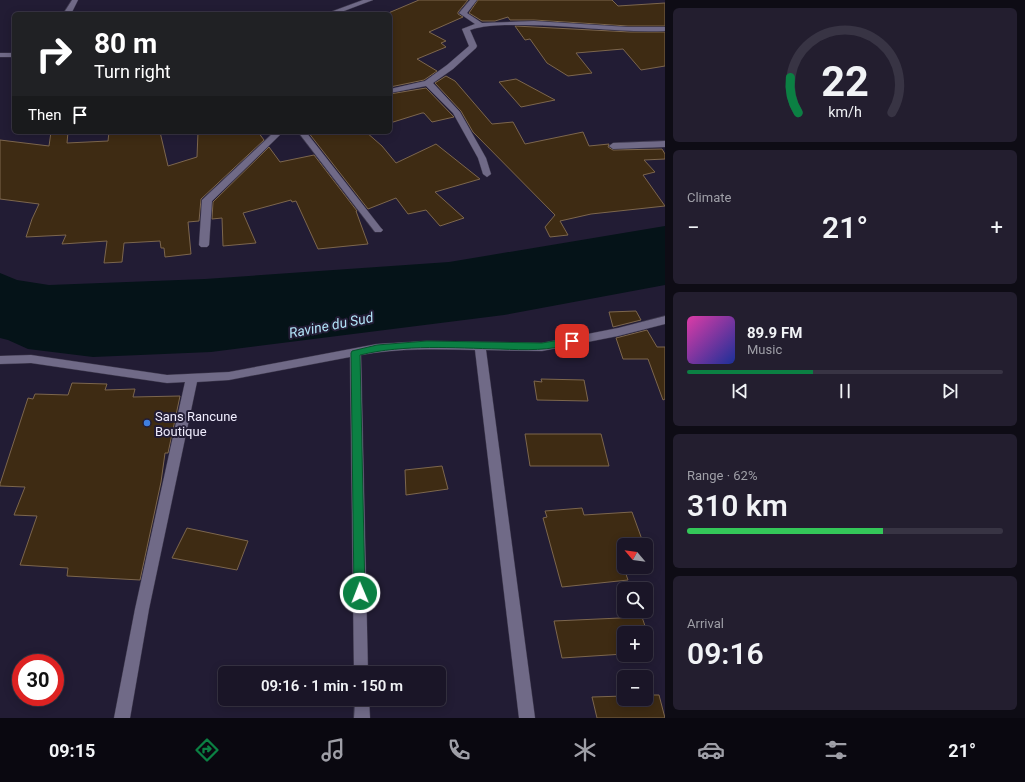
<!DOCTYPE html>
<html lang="en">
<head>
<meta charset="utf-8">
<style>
	:root { --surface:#1a1527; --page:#231e2f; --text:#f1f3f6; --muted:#9f9fa7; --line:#383444; --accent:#0b8043 }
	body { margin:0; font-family:Roboto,sans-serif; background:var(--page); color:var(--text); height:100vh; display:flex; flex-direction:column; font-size:15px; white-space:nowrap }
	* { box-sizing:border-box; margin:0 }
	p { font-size:13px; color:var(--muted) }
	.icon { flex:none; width:22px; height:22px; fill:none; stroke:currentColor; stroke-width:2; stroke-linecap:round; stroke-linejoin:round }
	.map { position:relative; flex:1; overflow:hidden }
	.sheet { display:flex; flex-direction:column; gap:8px; padding:8px; background:#0e0c15; width:360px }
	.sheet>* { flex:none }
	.banner { position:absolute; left:12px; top:12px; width:380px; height:122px; border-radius:6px; box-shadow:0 2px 10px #0003,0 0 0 1px var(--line); background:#202124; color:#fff; overflow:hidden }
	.needle { width:26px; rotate:299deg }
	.controls { position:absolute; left:617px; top:538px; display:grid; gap:8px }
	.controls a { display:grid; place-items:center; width:36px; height:36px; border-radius:6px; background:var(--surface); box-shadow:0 2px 10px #0003,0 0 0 1px var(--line); font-size:20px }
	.speed { position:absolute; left:12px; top:654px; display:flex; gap:8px; font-size:20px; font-weight:700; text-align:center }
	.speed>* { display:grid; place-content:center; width:52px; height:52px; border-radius:50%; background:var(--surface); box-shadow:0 2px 10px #0003,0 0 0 1px var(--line); line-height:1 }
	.speed .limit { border:6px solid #d22; background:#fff; color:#111 }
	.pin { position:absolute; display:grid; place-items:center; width:34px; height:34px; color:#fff; margin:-17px; border-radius:8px; box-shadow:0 2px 6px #0006 }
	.me { position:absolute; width:44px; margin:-22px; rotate:359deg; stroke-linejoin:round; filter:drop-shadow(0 0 3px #0008) }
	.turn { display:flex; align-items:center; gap:14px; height:84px; padding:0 16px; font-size:18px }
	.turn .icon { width:52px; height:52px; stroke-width:2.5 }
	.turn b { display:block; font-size:28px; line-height:34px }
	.then { display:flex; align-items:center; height:38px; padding:0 16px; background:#0003; gap:8px; font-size:15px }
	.big { font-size:30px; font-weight:600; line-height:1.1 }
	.sheet .tile { flex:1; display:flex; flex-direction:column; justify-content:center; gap:6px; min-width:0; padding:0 14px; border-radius:6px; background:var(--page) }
	.sheet .dial { align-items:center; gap:0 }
	.dial svg { height:104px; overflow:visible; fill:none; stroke:var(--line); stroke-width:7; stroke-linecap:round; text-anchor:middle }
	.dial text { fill:var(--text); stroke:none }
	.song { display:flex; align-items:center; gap:12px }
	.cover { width:48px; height:48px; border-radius:6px; background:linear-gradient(135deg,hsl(320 70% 55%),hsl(230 70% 35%)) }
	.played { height:4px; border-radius:2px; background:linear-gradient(90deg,var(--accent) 40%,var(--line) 40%) }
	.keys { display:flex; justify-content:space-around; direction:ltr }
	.heat { display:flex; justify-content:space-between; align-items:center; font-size:22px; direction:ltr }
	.charge { height:6px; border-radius:3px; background:linear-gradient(90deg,#34c759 62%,var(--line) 0) }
	.trip { position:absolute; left:218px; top:666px; width:228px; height:40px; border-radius:6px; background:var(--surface); box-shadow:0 2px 10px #0003,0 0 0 1px var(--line); font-weight:600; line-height:40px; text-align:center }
	.dock { display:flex; height:64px; justify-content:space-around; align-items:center; background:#0a0810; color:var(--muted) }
	.dock .icon { width:28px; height:28px }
	.dock .on { color:var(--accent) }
	.dock b { font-size:18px; color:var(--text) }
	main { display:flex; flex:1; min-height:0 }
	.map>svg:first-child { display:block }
	.water { fill:#051318 }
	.building { fill:#3e2b13; stroke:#7c664d }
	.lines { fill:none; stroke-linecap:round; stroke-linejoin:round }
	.minor-casing { stroke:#3e394d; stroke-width:1 }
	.minor { fill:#706a87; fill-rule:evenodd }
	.route { fill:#0b8043; stroke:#07532c }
	.shop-dot { fill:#3f7fe0; stroke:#221c34; stroke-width:1.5 }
	.labels { text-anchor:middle; stroke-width:4; stroke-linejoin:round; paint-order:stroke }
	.poi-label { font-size:13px; fill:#efecfd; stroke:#221c34; text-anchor:start }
	.water-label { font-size:14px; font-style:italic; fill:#b1e3f7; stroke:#221c34 }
</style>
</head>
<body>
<main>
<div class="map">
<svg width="665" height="718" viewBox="0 0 665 718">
	<rect width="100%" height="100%" fill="#221c34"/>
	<!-- water -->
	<path class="water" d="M 665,226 L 665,285 L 504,315 L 211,352 L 93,357 L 28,349 L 8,340 L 0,338 L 0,273 L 17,280 L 49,285 L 205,279 L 449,262 Z"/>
	<!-- building -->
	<path class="building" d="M 419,0 L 468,0 L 458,12 L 458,14 L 463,17 L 429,32 L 446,41 L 441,43 L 446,47 L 417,59 L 437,71 L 424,80 L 390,87 L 390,14 L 386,14 Z
		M 478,0 L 612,0 L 618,6 L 665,3 L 665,26 L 628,26 L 534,20 L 510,20 L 508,17 L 495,21 L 482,21 L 469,13 Z
		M 515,26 L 630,32 L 665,32 L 665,66 L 641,70 L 623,49 L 576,53 L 592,73 L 568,76 L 547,63 L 530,39 L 525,40 Z
		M 446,76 L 455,81 L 492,124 L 513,122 L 525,144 L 583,132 L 589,146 L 609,144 L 608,147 L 613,150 L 662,149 L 665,154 L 665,159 L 644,160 L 655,172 L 643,175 L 665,206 L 591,214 L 560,221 L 568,235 L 550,237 L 545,227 L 555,215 L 473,132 L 461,111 L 435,83 Z
		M 516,79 L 555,100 L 521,107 L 499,82 Z
		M 426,88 L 454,117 L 432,122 L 424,113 L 422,113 L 390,123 L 390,94 Z
		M 51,132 L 68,132 L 67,143 L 108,141 L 109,132 L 160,132 L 168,166 L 197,157 L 198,132 L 258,132 L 264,140 L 201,199 L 199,221 L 188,222 L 191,254 L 165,257 L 164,248 L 161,248 L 160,241 L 124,243 L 122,262 L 104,263 L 107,241 L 62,244 L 66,235 L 26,237 L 32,219 L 39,204 L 0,199 L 0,140 L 49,146 Z
		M 308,132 L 366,132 L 382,146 L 396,163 L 436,144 L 480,179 L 435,192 L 464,218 L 440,226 L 426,210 L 408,214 L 396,198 L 368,209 Z
		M 269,147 L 280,162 L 314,155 L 357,211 L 356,211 L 368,244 L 318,249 L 296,201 L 292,202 L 291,200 L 243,213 L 256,243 L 223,246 L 222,218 L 212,219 L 213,202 Z
		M 636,311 L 641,320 L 613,327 L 609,312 Z
		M 647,330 L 657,347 L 665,347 L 665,399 L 663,400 L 648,359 L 623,359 L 616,338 Z
		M 541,379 L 584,380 L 588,401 L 537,400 L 534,381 L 542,382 Z
		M 72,383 L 107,384 L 105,390 L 135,389 L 133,397 L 180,396 L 168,453 L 165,453 L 161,482 L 140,580 L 67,576 L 68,568 L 20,565 L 37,516 L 14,515 L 25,487 L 0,486 L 0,484 L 28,398 L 33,399 L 35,394 L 68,395 Z
		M 525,434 L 601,434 L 609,466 L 530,466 Z
		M 442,466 L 448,489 L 406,495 L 405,470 Z
		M 582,508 L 584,515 L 632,512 L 644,545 L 624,545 L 624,556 L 620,557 L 628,580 L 562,587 L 543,518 L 547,517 L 545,511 Z
		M 187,528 L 248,541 L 237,570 L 172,558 Z
		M 642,617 L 651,644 L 646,644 L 646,633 L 624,633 L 624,654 L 562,658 L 554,621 Z
		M 646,695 L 659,695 L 665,718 L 597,718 L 592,697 L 624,696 L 624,699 L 646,699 Z"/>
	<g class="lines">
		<defs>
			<path id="minor" d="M 72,0 L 78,0 L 71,14 L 63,14 Z
				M 363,0 L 373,0 L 336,14 L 325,14 Z
				M 470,0 L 477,0 L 467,13 L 482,23 L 534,21 L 628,27 L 665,27 L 665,31 C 618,33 572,25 525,25 C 507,25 487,24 470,30 L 477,46 L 476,48 L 453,69 L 433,83 L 460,112 L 486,158 L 491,174 L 487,177 L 483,174 L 478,158 L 453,113 L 426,86 L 390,93 L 390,89 L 425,81 L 447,65 L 469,46 L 462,29 L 475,24 L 459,13 Z
				M 0,53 L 14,53 L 14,57 L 0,57 Z
				M 274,132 L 283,132 L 212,201 L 209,245 L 207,247 L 201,247 L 199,245 L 202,200 Z
				M 298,132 L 306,132 L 381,228 L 383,230 L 381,232 L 375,232 Z
				M 665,141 L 665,147 L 613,149 L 609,146 L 613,143 Z
				M 665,316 L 665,324 L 618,336 L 542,351 L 486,350 L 535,718 L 519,718 L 475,350 C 437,349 398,348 361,355 L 368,673 L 354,673 L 350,357 L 229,380 L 197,382 L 149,609 L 130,718 L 114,718 L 135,609 L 185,382 L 167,383 L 31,363 L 0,364 L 0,356 L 31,355 L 167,375 L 229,372 L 377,344 L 427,341 L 542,343 L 618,328 Z
				M 355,699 L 369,699 L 370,718 L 354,718 Z"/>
		</defs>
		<!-- minor casing -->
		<use href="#minor" class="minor-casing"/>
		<!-- minor -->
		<use href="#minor" class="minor"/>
	</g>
	<!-- route -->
	<path class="route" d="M 572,338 L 575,339 L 577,341 L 575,343 C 550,351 525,350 500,349 C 453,348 405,344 360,355 L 365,593 L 364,597 L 360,598 L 356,597 L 354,593 L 351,353 L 352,351 L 377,345 L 427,341 L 542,343 Z"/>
	<!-- markers -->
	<circle class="shop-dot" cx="147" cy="423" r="4"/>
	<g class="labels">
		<!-- poi labels -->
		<g class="poi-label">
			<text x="155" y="421">Sans Rancune<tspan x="155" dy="15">Boutique</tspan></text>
		</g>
		<!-- water labels -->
		<g class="water-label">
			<text transform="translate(331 325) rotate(-11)" y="5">Ravine du Sud</text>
		</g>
	</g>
</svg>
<div class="controls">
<a><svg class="needle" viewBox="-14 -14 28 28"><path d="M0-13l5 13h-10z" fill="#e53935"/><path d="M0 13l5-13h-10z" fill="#9f9fa7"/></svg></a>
<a><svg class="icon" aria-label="search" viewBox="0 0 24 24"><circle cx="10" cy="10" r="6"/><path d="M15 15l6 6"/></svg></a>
<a>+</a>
<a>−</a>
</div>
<div class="speed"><div class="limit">30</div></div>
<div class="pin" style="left:572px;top:341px;background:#d93025"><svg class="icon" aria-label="arrive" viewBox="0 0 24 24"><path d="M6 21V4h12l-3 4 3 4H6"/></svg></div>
<svg class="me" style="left:360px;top:593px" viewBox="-20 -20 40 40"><circle r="17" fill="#0b8043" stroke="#fff" stroke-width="3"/><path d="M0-11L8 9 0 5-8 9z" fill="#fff"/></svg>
<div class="trip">09:16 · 1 min · 150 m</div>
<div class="banner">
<div class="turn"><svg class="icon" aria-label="right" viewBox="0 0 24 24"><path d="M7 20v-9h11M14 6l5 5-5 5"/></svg><div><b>80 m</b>Turn right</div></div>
<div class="then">Then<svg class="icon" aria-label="arrive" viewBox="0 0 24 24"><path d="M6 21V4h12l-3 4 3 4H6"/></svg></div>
</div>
</div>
<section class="sheet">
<div class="tile dial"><svg viewBox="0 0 100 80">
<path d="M14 69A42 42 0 1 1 86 69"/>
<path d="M14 69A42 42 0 0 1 8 42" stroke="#0b8043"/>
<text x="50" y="56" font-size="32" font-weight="700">22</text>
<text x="50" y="72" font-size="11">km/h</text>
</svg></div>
<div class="tile"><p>Climate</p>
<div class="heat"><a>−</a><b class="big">21°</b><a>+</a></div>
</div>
<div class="tile">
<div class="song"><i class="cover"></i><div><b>89.9 FM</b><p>Music</p></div></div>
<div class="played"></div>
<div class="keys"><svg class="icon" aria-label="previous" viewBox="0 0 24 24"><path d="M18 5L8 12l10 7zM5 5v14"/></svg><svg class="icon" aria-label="pause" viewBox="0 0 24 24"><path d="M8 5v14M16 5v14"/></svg><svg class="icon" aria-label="next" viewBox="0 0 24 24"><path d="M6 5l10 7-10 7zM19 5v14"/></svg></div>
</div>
<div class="tile"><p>Range · 62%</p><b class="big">310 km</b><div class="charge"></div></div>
<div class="tile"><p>Arrival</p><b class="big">09:16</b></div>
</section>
</main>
<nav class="dock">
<b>09:15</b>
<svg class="icon on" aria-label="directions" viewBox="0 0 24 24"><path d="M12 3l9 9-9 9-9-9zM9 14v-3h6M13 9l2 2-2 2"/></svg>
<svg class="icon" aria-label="music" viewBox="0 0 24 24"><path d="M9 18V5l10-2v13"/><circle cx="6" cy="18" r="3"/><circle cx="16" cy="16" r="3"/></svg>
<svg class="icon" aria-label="phone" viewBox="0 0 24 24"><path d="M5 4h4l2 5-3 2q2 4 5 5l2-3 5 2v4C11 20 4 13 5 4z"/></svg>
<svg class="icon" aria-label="climate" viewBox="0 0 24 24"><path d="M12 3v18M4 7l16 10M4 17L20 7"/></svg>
<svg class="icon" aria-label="car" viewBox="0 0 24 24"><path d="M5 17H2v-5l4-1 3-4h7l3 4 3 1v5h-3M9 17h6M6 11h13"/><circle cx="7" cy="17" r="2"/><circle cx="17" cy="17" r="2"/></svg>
<svg class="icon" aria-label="filters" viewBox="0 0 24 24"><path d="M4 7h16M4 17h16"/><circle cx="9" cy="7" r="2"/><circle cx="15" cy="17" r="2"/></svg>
<b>21°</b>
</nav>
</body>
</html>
